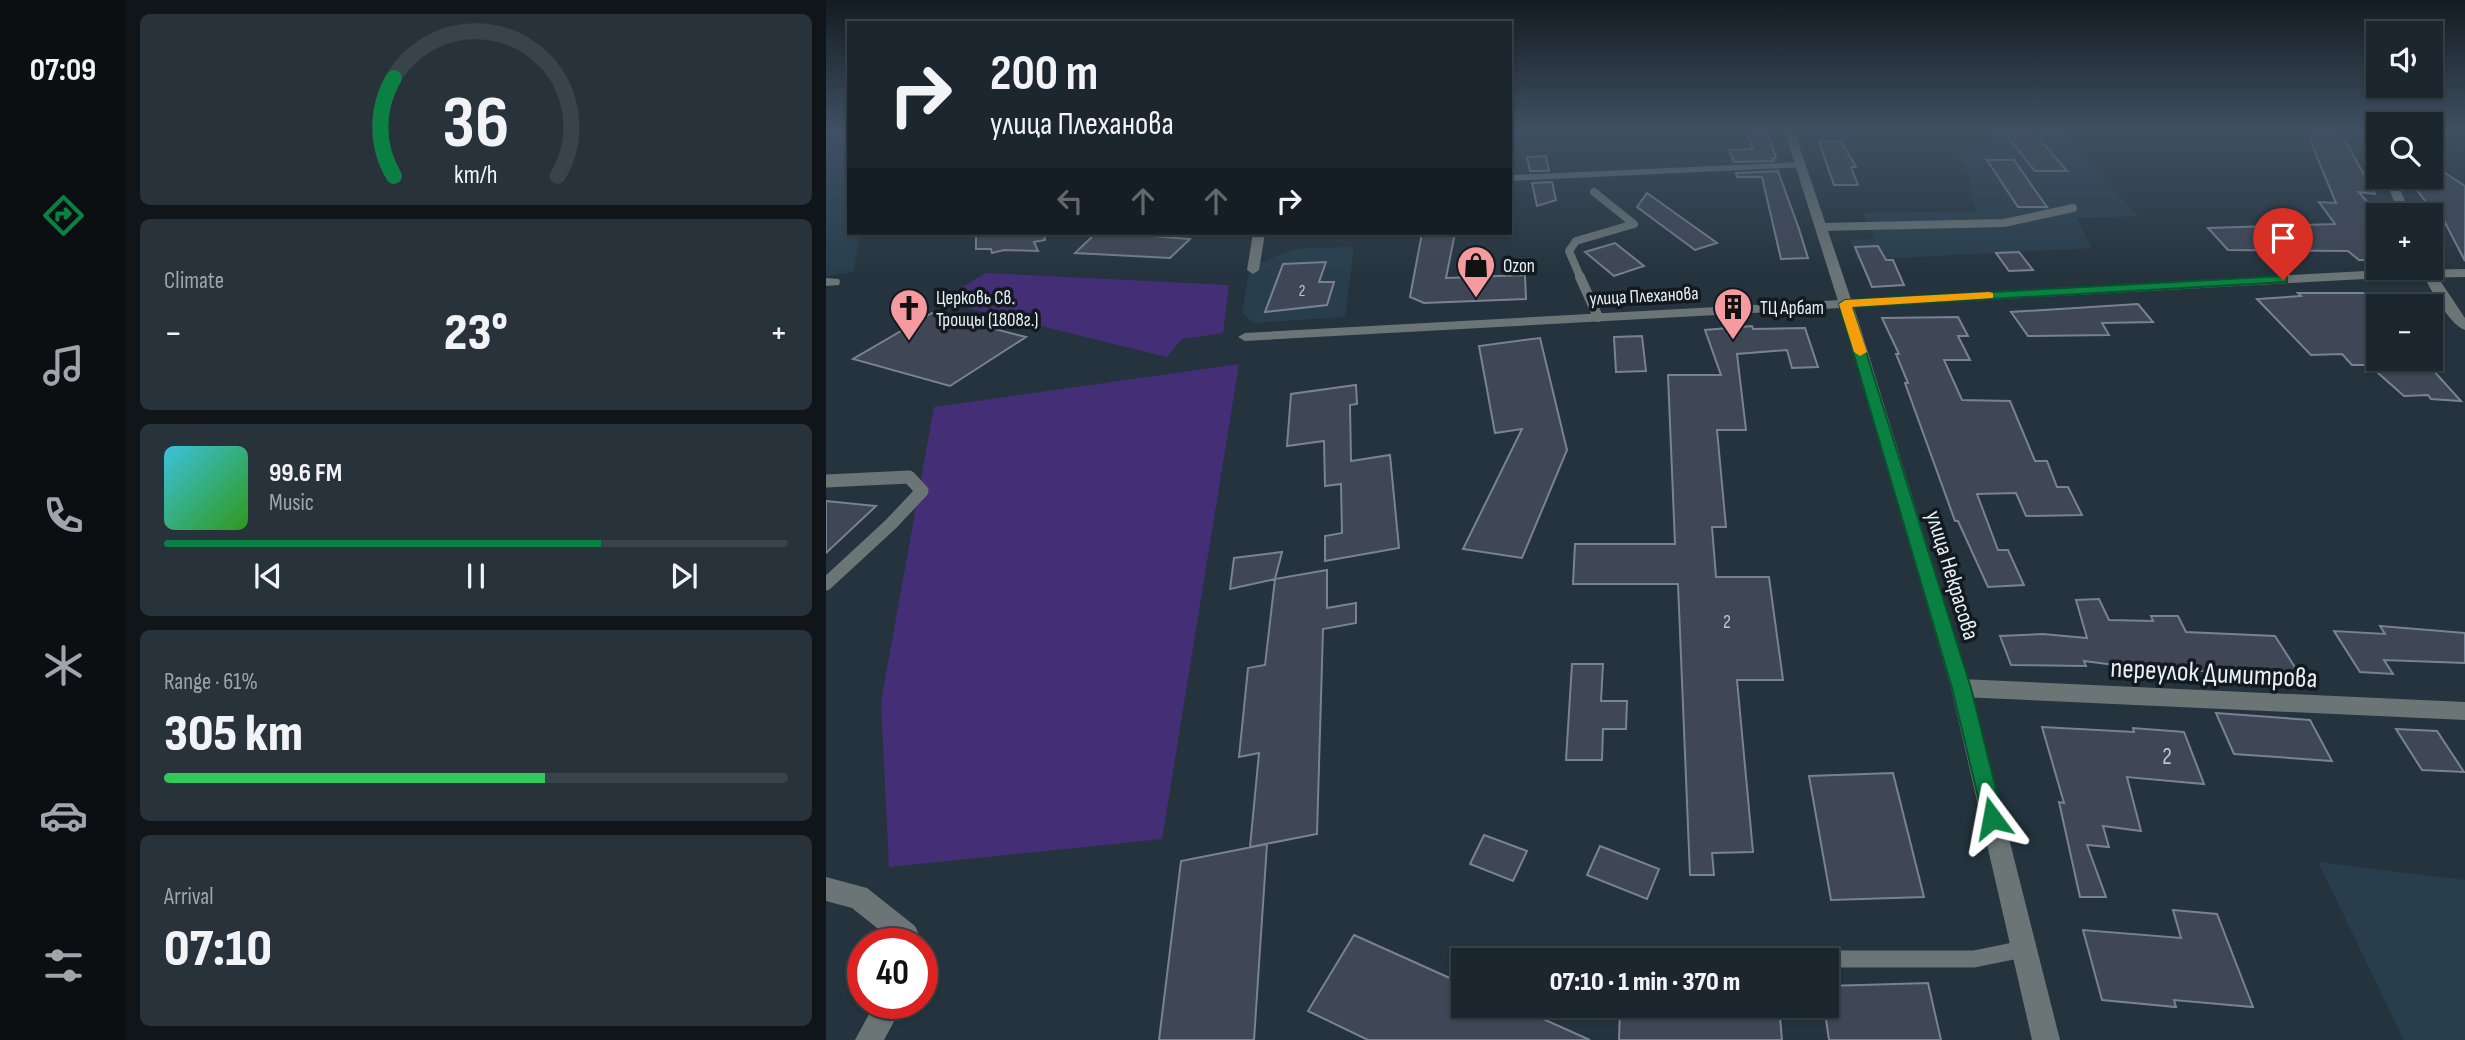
<!DOCTYPE html>
<html lang="en">
<head>
<meta charset="utf-8">
<style>
	:root { --surface:#1b262e; --page:#28323a; --text:#f1f3f6; --muted:#a0a5aa; --line:#39434a; --accent:#0b8043 }
	body { margin:0; font-family:"Sofia Sans Condensed",sans-serif; background:var(--page); color:var(--text); height:100vh; display:flex; flex-direction:column; font-size:26px; white-space:nowrap }
	* { box-sizing:border-box; margin:0 }
	p { font-size:23px; color:var(--muted) }
	.icon { flex:none; width:38px; height:38px; fill:none; stroke:currentColor; stroke-width:2; stroke-linecap:round; stroke-linejoin:round }
	.map { position:relative; flex:1; overflow:hidden }
	.drawer { display:flex; flex-direction:column; gap:14px; padding:14px; background:#0f1519; width:700px }
	.drawer>* { flex:none }
	.guide { position:absolute; left:21px; top:21px; width:665px; height:214px; border-radius:0px; box-shadow:0 2px 5px #0004,0 0 0 2px var(--line); background:#1b262e; color:var(--text); overflow:hidden }
	.fabs { position:absolute; left:1540px; top:21px; display:grid; gap:14px }
	.fabs a { display:grid; place-items:center; width:77px; height:77px; border-radius:0px; background:var(--surface); box-shadow:0 2px 5px #0004,0 0 0 2px var(--line); font-size:35px }
	.speed { position:absolute; left:21px; top:928px; display:flex; gap:14px; font-size:35px; font-weight:700; text-align:center }
	.speed>* { display:grid; place-content:center; width:91px; height:91px; border-radius:50%; background:var(--surface); box-shadow:0 2px 5px #0004,0 0 0 2px var(--line); line-height:1 }
	.speed .limit { border:10px solid #d22; background:#fff; color:#111 }
	.pin { position:absolute; display:grid; place-items:center; width:60px; height:60px; color:#fff; margin:-72px -30px; border-radius:50% 50% 50% 0; rotate:-45deg; box-shadow:0 0 7px #0007 }
	.pin .icon { rotate:45deg }
	.me { position:absolute; width:77px; margin:-38px; rotate:347deg; stroke-linejoin:round; filter:drop-shadow(0 0 5px #0008) }
	.turn { display:flex; align-items:center; gap:24px; height:147px; padding:0 28px; font-size:32px }
	.turn .icon { width:91px; height:91px; stroke-width:2.5 }
	.turn b { display:block; font-size:49px; line-height:60px }
	.lanes { display:flex; align-items:center; height:66px; padding:0 28px; background:#0003; justify-content:center; gap:35px; direction:ltr }
	.lanes .off { opacity:.35 }
	.big { font-size:52px; font-weight:800; line-height:1.1 }
	.drawer .card { flex:1; display:flex; flex-direction:column; justify-content:center; gap:10px; min-width:0; padding:0 24px; border-radius:10px; background:var(--page) }
	.drawer .dial { align-items:center; gap:0 }
	.dial svg { height:182px; overflow:visible; fill:none; stroke:var(--line); stroke-width:7; stroke-linecap:round; text-anchor:middle }
	.dial text { fill:var(--text); stroke:none }
	.song { display:flex; align-items:center; gap:21px }
	.cover { width:84px; height:84px; border-radius:10px; background:linear-gradient(135deg,hsl(190 70% 55%),hsl(110 70% 35%)) }
	.played { height:7px; border-radius:4px; background:linear-gradient(90deg,var(--accent) 70%,var(--line) 70%) }
	.keys { display:flex; justify-content:space-around; direction:ltr }
	.heat { display:flex; justify-content:space-between; align-items:center; font-size:38px; direction:ltr }
	.charge { height:10px; border-radius:5px; background:linear-gradient(90deg,#34c759 61%,var(--line) 0) }
	.trip { position:absolute; left:625px; top:948px; width:388px; height:70px; border-radius:0px; background:var(--surface); box-shadow:0 2px 5px #0004,0 0 0 2px var(--line); font-weight:800; line-height:70px; text-align:center }
	main { display:flex; flex:1; min-height:0 }
	.dock { display:flex; flex-direction:column; width:126px; justify-content:space-around; align-items:center; background:#0b0f12; color:var(--muted) }
	.dock .icon { width:49px; height:49px }
	.dock .current { color:var(--accent) }
	.dock b { font-size:32px; color:var(--text) }
	.map>svg:first-child { display:block }
	.built { fill:#283e4c }
	.green { fill:#442f77 }
	.building { fill:#3f4655; stroke:#798293; stroke-width:2 }
	.lines { fill:none; stroke-linecap:round; stroke-linejoin:round }
	.service-far3 { stroke:#6b7576; stroke-width:8 }
	.service-far2 { stroke:#6b7576; stroke-width:10 }
	.service-far1 { stroke:#6b7576; stroke-width:13 }
	.service { stroke:#6b7576; stroke-width:17 }
	.minor { fill:#6b7576; fill-rule:evenodd }
	.tertiary { fill:#6b7576; fill-rule:evenodd }
	.route { fill:#0b8043; stroke:#07532c; stroke-width:2 }
	.slow { fill:#f59e0b }
	.labels { text-anchor:middle; stroke-width:7; stroke-linejoin:round; paint-order:stroke }
	.far-number-label { font-size:16px; fill:#bdc6ce }
	.far-poi-label { font-size:19px; fill:#e7f0f7; stroke:#131a1f; text-anchor:start }
	.far-street-label { font-size:19px; fill:#e7f0f7; stroke:#131a1f }
	.number-label { font-size:19px; fill:#bdc6ce }
	.street-label { font-size:23px; fill:#e7f0f7; stroke:#131a1f }
	.near-number-label { font-size:23px; fill:#bdc6ce }
	.near-street-label { font-size:28px; fill:#e7f0f7; stroke:#131a1f }
</style>
</head>
<body>
<main>
<nav class="dock">
<b>07:09</b>
<svg class="icon current" aria-label="directions" viewBox="0 0 24 24"><path d="M12 3l9 9-9 9-9-9zM9 14v-3h6M13 9l2 2-2 2"/></svg>
<svg class="icon" aria-label="music" viewBox="0 0 24 24"><path d="M9 18V5l10-2v13"/><circle cx="6" cy="18" r="3"/><circle cx="16" cy="16" r="3"/></svg>
<svg class="icon" aria-label="phone" viewBox="0 0 24 24"><path d="M5 4h4l2 5-3 2q2 4 5 5l2-3 5 2v4C11 20 4 13 5 4z"/></svg>
<svg class="icon" aria-label="climate" viewBox="0 0 24 24"><path d="M12 3v18M4 7l16 10M4 17L20 7"/></svg>
<svg class="icon" aria-label="car" viewBox="0 0 24 24"><path d="M5 17H2v-5l4-1 3-4h7l3 4 3 1v5h-3M9 17h6M6 11h13"/><circle cx="7" cy="17" r="2"/><circle cx="17" cy="17" r="2"/></svg>
<svg class="icon" aria-label="filters" viewBox="0 0 24 24"><path d="M4 7h16M4 17h16"/><circle cx="9" cy="7" r="2"/><circle cx="15" cy="17" r="2"/></svg>
</nav>
<section class="drawer">
<div class="card dial"><svg viewBox="0 0 100 80">
<path d="M14 69A42 42 0 1 1 86 69"/>
<path d="M14 69A42 42 0 0 1 14 26" stroke="#0b8043"/>
<text x="50" y="56" font-size="32" font-weight="700">36</text>
<text x="50" y="72" font-size="11">km/h</text>
</svg></div>
<div class="card"><p>Climate</p>
<div class="heat"><a>−</a><b class="big">23°</b><a>+</a></div>
</div>
<div class="card">
<div class="song"><i class="cover"></i><div><b>99.6 FM</b><p>Music</p></div></div>
<div class="played"></div>
<div class="keys"><svg class="icon" aria-label="previous" viewBox="0 0 24 24"><path d="M18 5L8 12l10 7zM5 5v14"/></svg><svg class="icon" aria-label="pause" viewBox="0 0 24 24"><path d="M8 5v14M16 5v14"/></svg><svg class="icon" aria-label="next" viewBox="0 0 24 24"><path d="M6 5l10 7-10 7zM19 5v14"/></svg></div>
</div>
<div class="card"><p>Range · 61%</p><b class="big">305 km</b><div class="charge"></div></div>
<div class="card"><p>Arrival</p><b class="big">07:10</b></div>
</section>
<div class="map">
<svg width="1639" height="1040" viewBox="0 0 1639 1040">
	<rect width="100%" height="100%" fill="#24333d"/>
	<!-- built -->
	<path class="built" d="M 0,130 L 18,130 L 23,163 L 23,233 L 31,233 L 32,242 L 28,271 L 0,277 Z
		M 1162,130 L 1232,130 L 1312,216 L 1251,218 L 1266,248 L 1031,260 L 1024,240 L 1048,239 L 1037,213 L 1150,211 L 1142,174 L 1128,147 L 1167,148 Z
		M 528,247 L 519,317 L 428,323 L 416,313 L 424,267 L 468,249 Z
		M 1492,862 L 1639,880 L 1639,1040 L 1578,1040 Z"/>
	<!-- green -->
	<path class="green" d="M 160,273 L 403,285 L 397,333 L 356,339 L 341,357 L 113,301 Z
		M 413,364 L 336,839 L 63,867 L 55,702 L 108,407 Z"/>
	<!-- building -->
	<path class="building" d="M 920,130 L 941,130 L 950,158 L 947,158 L 948,161 L 908,162 L 903,150 L 927,149 Z
		M 1176,130 L 1206,130 L 1241,171 L 1209,171 Z
		M 1483,130 L 1513,130 L 1549,194 L 1533,192 L 1552,215 L 1552,260 L 1533,260 L 1522,251 L 1402,250 L 1382,228 L 1509,224 L 1493,202 L 1510,203 L 1488,150 Z
		M 1015,141 L 1030,167 L 1025,167 L 1032,185 L 1008,185 L 993,142 Z
		M 720,156 L 723,171 L 704,171 L 701,157 Z
		M 1161,160 L 1188,160 L 1221,207 L 1192,207 Z
		M 1605,164 L 1639,186 L 1639,261 L 1613,211 L 1607,211 L 1581,177 L 1605,177 Z
		M 952,171 L 973,229 L 982,258 L 955,259 L 936,177 L 911,177 L 910,173 Z
		M 726,182 L 730,200 L 711,206 L 706,183 Z
		M 821,193 L 891,243 L 869,250 L 811,207 Z
		M 150,233 L 218,233 L 219,240 L 208,242 L 212,251 L 178,250 L 166,253 L 165,249 L 150,249 Z
		M 270,233 L 287,233 L 364,239 L 344,258 L 249,253 Z
		M 596,233 L 629,233 L 620,278 L 699,275 L 700,299 L 598,303 L 584,297 Z
		M 789,243 L 818,266 L 788,276 L 759,252 Z
		M 1052,246 L 1060,260 L 1067,260 L 1078,285 L 1046,287 L 1029,247 Z
		M 1193,252 L 1207,270 L 1183,271 L 1170,253 Z
		M 500,262 L 493,282 L 508,282 L 501,305 L 439,312 L 457,264 Z
		M 1472,293 L 1539,293 L 1552,305 L 1552,359 L 1597,359 L 1635,401 L 1605,399 L 1602,395 L 1578,396 L 1543,365 L 1526,365 L 1516,354 L 1485,355 L 1431,299 L 1475,296 Z
		M 1312,304 L 1327,322 L 1276,323 L 1283,335 L 1202,336 L 1185,312 Z
		M 106,313 L 200,337 L 124,386 L 27,359 Z
		M 1132,317 L 1142,336 L 1132,336 L 1144,360 L 1118,360 L 1136,400 L 1184,401 L 1209,461 L 1221,461 L 1231,487 L 1242,487 L 1256,515 L 1200,516 L 1190,493 L 1151,494 L 1172,550 L 1182,550 L 1198,585 L 1162,587 L 1132,521 L 1129,521 L 1079,383 L 1082,383 L 1070,354 L 1073,354 L 1056,318 Z
		M 926,326 L 927,329 L 979,328 L 992,367 L 966,368 L 961,350 L 911,354 L 920,430 L 891,430 L 900,527 L 886,527 L 890,577 L 943,577 L 957,680 L 911,680 L 927,852 L 886,853 L 888,875 L 864,875 L 852,584 L 747,584 L 749,544 L 849,544 L 842,375 L 895,375 L 879,330 Z
		M 816,336 L 820,371 L 790,372 L 788,337 Z
		M 714,338 L 741,450 L 696,558 L 637,549 L 696,429 L 669,433 L 653,346 Z
		M 530,385 L 531,404 L 524,405 L 525,461 L 564,455 L 573,548 L 499,561 L 499,536 L 516,533 L 515,484 L 499,486 L 498,441 L 461,446 L 465,394 Z
		M 0,501 L 50,506 L 0,553 Z
		M 456,552 L 449,579 L 404,589 L 408,558 Z
		M 501,570 L 501,608 L 530,603 L 530,623 L 497,629 L 491,834 L 424,847 L 433,753 L 413,757 L 422,668 L 439,665 L 449,579 Z
		M 1273,599 L 1283,620 L 1327,621 L 1325,616 L 1352,616 L 1360,632 L 1449,636 L 1472,672 L 1438,674 L 1312,668 L 1258,661 L 1260,666 L 1185,665 L 1174,636 L 1217,634 L 1261,638 L 1250,600 Z
		M 1554,626 L 1639,633 L 1639,663 L 1558,660 L 1567,674 L 1534,672 L 1508,631 L 1559,634 Z
		M 746,664 L 777,664 L 775,701 L 801,701 L 800,729 L 777,729 L 776,760 L 740,760 Z
		M 1390,713 L 1484,720 L 1506,761 L 1408,754 Z
		M 1216,727 L 1308,732 L 1307,728 L 1358,732 L 1378,784 L 1301,777 L 1315,831 L 1277,826 L 1283,847 L 1261,845 L 1280,897 L 1254,897 L 1233,802 L 1238,803 Z
		M 1570,729 L 1611,731 L 1638,772 L 1596,770 Z
		M 1067,773 L 1098,897 L 1005,900 L 983,776 Z
		M 658,835 L 701,851 L 687,881 L 644,864 Z
		M 441,844 L 428,1040 L 333,1040 L 355,861 Z
		M 774,846 L 833,869 L 821,899 L 761,875 Z
		M 1347,910 L 1391,914 L 1427,1007 L 1348,1000 L 1350,1007 L 1276,1000 L 1257,930 L 1355,938 Z
		M 528,935 L 637,984 L 637,1006 L 688,1006 L 764,1040 L 542,1040 L 482,1011 Z
		M 1102,983 L 1115,1040 L 1003,1040 L 998,1006 L 1001,1006 L 1001,986 Z
		M 794,1006 L 953,1006 L 956,1040 L 793,1040 Z"/>
	<g class="lines">
		<!-- service-far3 -->
		<path class="service-far3" d="M 995,227 L 1178,223 L 1247,208
			M 755,279 L 743,251 L 750,241 L 808,224 L 768,192"/>
		<!-- service-far2 -->
		<path class="service-far2" d="M 754,277 L 772,317"/>
		<!-- service-far1 -->
		<path class="service-far1" d="M 0,481 L 83,477 L 96,491 L 65,524 L 0,584"/>
		<!-- service -->
		<path class="service" d="M 931,959 L 1148,959 L 1197,949"/>
		<!-- minor -->
		<path class="minor" d="M 976,162 L 980,163 L 980,167 L 684,181 L 684,175 Z
			M 427,233 L 439,233 L 433,270 L 427,274 L 421,270 Z
			M 1639,269 L 1639,277 L 1539,279 L 419,341 L 412,337 L 419,333 L 1539,271 Z
			M 0,278 L 13,279 L 14,282 L 13,285 L 0,286 Z
			M 1135,679 L 1639,702 L 1639,720 L 1135,697 L 1128,694 L 1125,688 L 1128,682 Z"/>
		<!-- tertiary -->
		<path class="tertiary" d="M 958,130 L 968,130 L 1032,320 L 1145,688 L 1234,1040 L 1206,1040 L 1125,688 L 1018,320 Z
			M 1542,130 L 1552,130 L 1552,147 L 1547,144 Z
			M 1559,177 L 1569,177 L 1585,215 L 1573,215 Z
			M 1605,267 L 1639,318 L 1639,330 C 1622,324 1602,284 1593,268 Z
			M 0,877 L 41,888 L 89,926 L 93,935 L 91,943 L 65,943 L 66,940 L 26,908 L 0,901 Z
			M 49,1003 L 78,1003 L 58,1040 L 29,1040 Z"/>
	</g>
	<!-- sky -->
	<linearGradient id="sky" x2="0" y2="1"><stop stop-color="#141c22"/><stop offset="0.47" stop-color="#3f5062"/><stop offset="1" stop-color="#3f5062" stop-opacity="0"/></linearGradient>
	<rect width="1639" height="276" fill="url(#sky)"/>
	<!-- route -->
	<path class="route" d="M 1457,276 L 1461,277 L 1461,282 L 1026,307 L 1145,688 L 1177,818 L 1174,826 L 1166,829 L 1159,826 L 1126,688 L 1013,304 L 1019,300 Z"/>
	<!-- slow -->
	<path class="slow" d="M 1163,292 L 1167,293 L 1167,298 L 1026,307 L 1041,352 L 1034,356 L 1028,352 L 1013,304 L 1019,300 Z"/>
	<!-- icons -->
	<defs>
		<symbol id="shop-pin" viewBox="-11 -11 22 30"><path d="M0 17L-7.5 6A9.5 9.5 0 1 1 7.5 6Z" fill="#f59b9f" stroke="#131a1f"/><path d="M-5-2.5h2.3a2.7 3.5 0 0 1 5.4 0H5L5.5 6h-11ZM-1.5-2.5h3a1.5 2.3 0 0 0-3 0Z" fill="#111"/></symbol>
		<symbol id="building-pin" viewBox="-11 -11 22 30"><path d="M0 17L-7.5 6A9.5 9.5 0 1 1 7.5 6Z" fill="#f59b9f" stroke="#131a1f"/><path d="M-4-6H4V6H1V3H-1V6H-4ZM-2.5-4.3h1.7v1.8h-1.7ZM.8-4.3h1.7v1.8H.8ZM-2.5-1h1.7V.8h-1.7ZM.8-1h1.7V.8H.8Z" fill="#111"/></symbol>
		<symbol id="church-pin" viewBox="-11 -11 22 30"><path d="M0 17L-7.5 6A9.5 9.5 0 1 1 7.5 6Z" fill="#f59b9f" stroke="#131a1f"/><path d="M-1.2-6h2.4v3.5h3.3v2.4h-3.3V6h-2.4V-.1h-3.3v-2.4h3.3Z" fill="#111"/></symbol>
	</defs>
	<g fill-rule="evenodd">
		<use href="#shop-pin" x="628" y="243" width="44" height="60"/>
		<use href="#building-pin" x="885" y="285" width="44" height="60"/>
		<use href="#church-pin" x="61" y="286" width="44" height="60"/>
	</g>
	<g class="labels">
		<!-- far-number labels -->
		<g class="far-number-label">
			<text x="476" y="296">2</text>
		</g>
		<!-- far-poi labels -->
		<g class="far-poi-label">
			<text x="677" y="272">Ozon</text>
			<text x="110" y="304">Церковь Св.<tspan x="110" dy="22">Троицы (1808г.)</tspan></text>
			<text x="934" y="314">ТЦ Арбат</text>
		</g>
		<!-- far-street labels -->
		<g class="far-street-label">
			<text transform="translate(818 295) rotate(-3)" y="7">улица Плеханова</text>
		</g>
		<!-- number labels -->
		<g class="number-label">
			<text x="901" y="628">2</text>
		</g>
		<!-- street labels -->
		<g class="street-label">
			<text transform="translate(1127 575) rotate(73)" y="8">улица Некрасова</text>
		</g>
		<!-- near-number labels -->
		<g class="near-number-label">
			<text x="1341" y="764">2</text>
		</g>
		<!-- near-street labels -->
		<g class="near-street-label">
			<text transform="translate(1388 672) rotate(3)" y="10">переулок Димитрова</text>
		</g>
	</g>
</svg>
<div class="fabs">
<a><svg class="icon" aria-label="sound" viewBox="0 0 24 24"><path d="M4 9h4l5-4v14l-5-4H4zM17 9q2 3 0 6"/></svg></a>
<a><svg class="icon" aria-label="search" viewBox="0 0 24 24"><circle cx="10" cy="10" r="6"/><path d="M15 15l6 6"/></svg></a>
<a>+</a>
<a>−</a>
</div>
<div class="speed"><div class="limit">40</div></div>
<div class="pin" style="left:1457px;top:280px;background:#d93025"><svg class="icon" aria-label="arrive" viewBox="0 0 24 24"><path d="M6 21V4h12l-3 4 3 4H6"/></svg></div>
<svg class="me" style="left:1166px;top:818px" viewBox="-20 -20 40 40"><path d="M0-17L14 15 0 8-14 15z" fill="#0b8043" stroke="#fff" stroke-width="4"/></svg>
<div class="trip">07:10 · 1 min · 370 m</div>
<div class="guide">
<div class="turn"><svg class="icon" aria-label="right" viewBox="0 0 24 24"><path d="M7 20v-9h11M14 6l5 5-5 5"/></svg><div><b>200 m</b>улица Плеханова</div></div>
<div class="lanes"><svg class="icon off" aria-label="left" viewBox="0 0 24 24"><path d="M17 20v-9H6M10 6l-5 5 5 5"/></svg><svg class="icon off" aria-label="ahead" viewBox="0 0 24 24"><path d="M12 20V5M6 11l6-6 6 6"/></svg><svg class="icon off" aria-label="ahead" viewBox="0 0 24 24"><path d="M12 20V5M6 11l6-6 6 6"/></svg><svg class="icon" aria-label="right" viewBox="0 0 24 24"><path d="M7 20v-9h11M14 6l5 5-5 5"/></svg></div>
</div>
</div>
</main>
</body>
</html>
